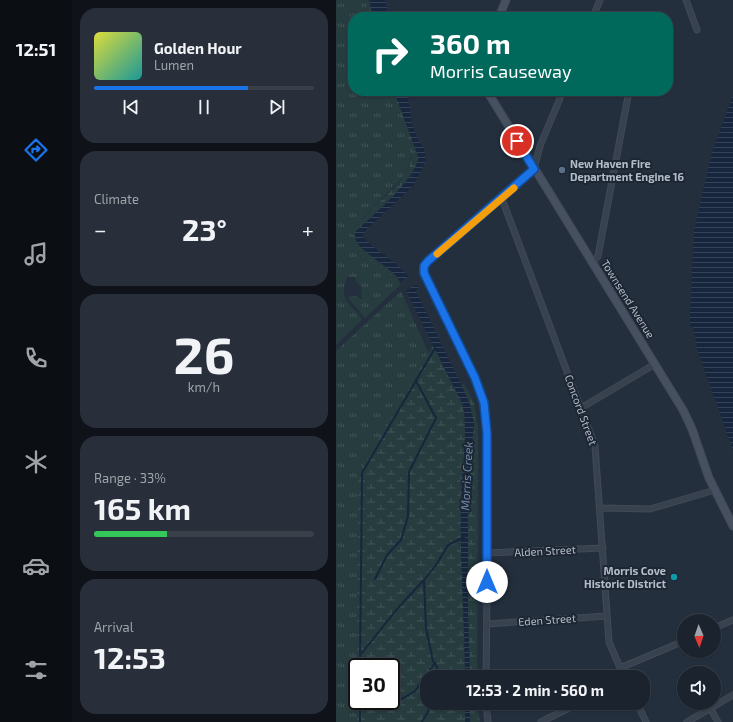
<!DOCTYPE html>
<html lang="en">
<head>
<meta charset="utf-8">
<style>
	:root { --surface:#1b232e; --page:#282f3a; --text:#f1f3f6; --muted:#a0a4aa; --line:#39404a; --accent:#1a73e8 }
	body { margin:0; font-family:"Exo 2",sans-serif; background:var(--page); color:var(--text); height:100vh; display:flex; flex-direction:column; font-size:15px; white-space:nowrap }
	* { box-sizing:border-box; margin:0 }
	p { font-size:13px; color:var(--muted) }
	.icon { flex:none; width:22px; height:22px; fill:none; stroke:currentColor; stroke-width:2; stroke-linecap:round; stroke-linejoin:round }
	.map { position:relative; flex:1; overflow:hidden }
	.side { display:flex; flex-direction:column; gap:8px; padding:8px; background:#0f1319; width:264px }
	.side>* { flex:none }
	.top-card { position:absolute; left:12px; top:12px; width:325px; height:84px; border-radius:16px; box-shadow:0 1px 3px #0004,0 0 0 1px var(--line); background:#00695c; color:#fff; overflow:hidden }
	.needle { width:26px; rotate:178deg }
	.controls { position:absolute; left:341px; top:614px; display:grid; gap:8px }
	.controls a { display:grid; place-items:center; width:44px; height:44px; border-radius:50%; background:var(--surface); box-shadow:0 1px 3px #0004,0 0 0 1px var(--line); font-size:20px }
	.speed { position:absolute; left:12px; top:658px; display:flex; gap:8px; font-size:20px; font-weight:700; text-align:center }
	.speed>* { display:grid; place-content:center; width:52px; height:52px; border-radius:50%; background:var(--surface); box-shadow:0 1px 3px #0004,0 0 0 1px var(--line); line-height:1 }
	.speed .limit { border:2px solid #111; border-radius:6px; background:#fff; color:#111 }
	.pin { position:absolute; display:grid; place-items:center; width:34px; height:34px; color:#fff; margin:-17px; border:2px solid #fff; border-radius:50%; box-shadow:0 1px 4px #0007 }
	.me { position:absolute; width:44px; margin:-22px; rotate:0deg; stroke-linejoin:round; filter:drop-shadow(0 0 3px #0008) }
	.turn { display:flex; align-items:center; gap:14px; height:84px; padding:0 16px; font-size:18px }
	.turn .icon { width:52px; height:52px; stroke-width:2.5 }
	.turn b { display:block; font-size:28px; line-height:34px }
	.big { font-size:30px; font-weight:700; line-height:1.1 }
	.side .tile { flex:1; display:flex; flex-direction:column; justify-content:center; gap:6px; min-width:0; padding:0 14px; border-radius:16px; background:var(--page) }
	.side .dial { align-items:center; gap:0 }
	.dial b { font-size:52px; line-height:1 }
	.song { display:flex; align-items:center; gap:12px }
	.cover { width:48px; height:48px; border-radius:6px; background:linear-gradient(135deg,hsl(60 70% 55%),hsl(180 70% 35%)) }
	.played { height:4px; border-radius:2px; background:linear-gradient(90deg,var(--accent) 70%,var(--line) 70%) }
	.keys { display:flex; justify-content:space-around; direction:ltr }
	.heat { display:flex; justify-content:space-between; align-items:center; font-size:22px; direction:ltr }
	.charge { height:6px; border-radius:3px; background:linear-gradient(90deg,#34c759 33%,var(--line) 0) }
	.trip { position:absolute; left:84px; top:670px; width:230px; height:40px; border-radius:16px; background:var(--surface); box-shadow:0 1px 3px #0004,0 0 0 1px var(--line); font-weight:700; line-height:40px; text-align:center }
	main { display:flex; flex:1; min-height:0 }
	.menu { display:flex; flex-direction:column; width:72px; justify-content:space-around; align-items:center; background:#0b0e12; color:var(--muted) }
	.menu .icon { width:28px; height:28px }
	.menu .current { color:var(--accent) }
	.menu b { font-size:18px; color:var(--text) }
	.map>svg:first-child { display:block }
	.grass { fill:url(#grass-tufts) }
	.wetland { fill:url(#wetland-marsh); fill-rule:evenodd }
	.water { fill:url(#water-rules) }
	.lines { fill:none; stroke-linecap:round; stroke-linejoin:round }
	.stream { stroke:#17263c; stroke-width:2 }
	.street-casing { stroke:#414a57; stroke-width:7 }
	.secondary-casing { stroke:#414a57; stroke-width:9 }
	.street { stroke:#38414e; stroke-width:5 }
	.secondary { stroke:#465061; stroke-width:7 }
	.route-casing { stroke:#114b97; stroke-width:10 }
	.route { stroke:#1a73e8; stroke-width:7 }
	.slow { stroke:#f59e0b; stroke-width:7 }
	.service-dot { fill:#5c6f8a; stroke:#1d2633; stroke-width:1.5 }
	.culture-dot { fill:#0f9aa8; stroke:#1d2633; stroke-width:1.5 }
	.labels { text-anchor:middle; stroke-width:4; stroke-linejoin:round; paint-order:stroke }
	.poi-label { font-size:11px; font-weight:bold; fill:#b4bcc9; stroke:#1d2633; text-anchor:start }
	.street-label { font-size:11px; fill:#b4bcc9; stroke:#1d2633 }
	.water-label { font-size:12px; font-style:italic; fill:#6d86a8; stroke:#1d2633 }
</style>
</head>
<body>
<main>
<nav class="menu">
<b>12:51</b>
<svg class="icon current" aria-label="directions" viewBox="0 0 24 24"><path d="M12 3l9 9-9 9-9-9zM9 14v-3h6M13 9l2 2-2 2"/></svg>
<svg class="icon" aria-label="music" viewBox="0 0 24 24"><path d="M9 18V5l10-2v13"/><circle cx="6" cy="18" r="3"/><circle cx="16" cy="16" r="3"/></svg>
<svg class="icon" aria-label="phone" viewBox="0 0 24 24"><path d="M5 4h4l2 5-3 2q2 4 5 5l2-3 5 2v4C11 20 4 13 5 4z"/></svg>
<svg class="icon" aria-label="climate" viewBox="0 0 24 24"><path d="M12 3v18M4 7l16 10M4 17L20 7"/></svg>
<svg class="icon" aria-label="car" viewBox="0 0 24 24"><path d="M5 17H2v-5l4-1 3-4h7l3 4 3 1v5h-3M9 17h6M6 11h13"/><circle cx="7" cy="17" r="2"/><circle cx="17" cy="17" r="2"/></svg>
<svg class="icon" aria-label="filters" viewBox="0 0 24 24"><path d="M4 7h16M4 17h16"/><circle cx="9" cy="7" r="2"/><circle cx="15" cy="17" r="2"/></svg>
</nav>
<section class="side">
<div class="tile">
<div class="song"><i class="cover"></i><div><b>Golden Hour</b><p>Lumen</p></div></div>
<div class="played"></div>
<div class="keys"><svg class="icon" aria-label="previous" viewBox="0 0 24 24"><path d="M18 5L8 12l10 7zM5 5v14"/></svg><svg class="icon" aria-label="pause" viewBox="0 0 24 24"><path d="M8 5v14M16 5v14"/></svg><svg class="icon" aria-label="next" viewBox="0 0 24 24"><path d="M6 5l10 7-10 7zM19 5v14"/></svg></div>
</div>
<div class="tile"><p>Climate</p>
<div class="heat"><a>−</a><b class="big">23°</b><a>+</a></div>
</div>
<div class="tile dial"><b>26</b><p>km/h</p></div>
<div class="tile"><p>Range · 33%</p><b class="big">165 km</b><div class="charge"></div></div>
<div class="tile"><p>Arrival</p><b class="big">12:53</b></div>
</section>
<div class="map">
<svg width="397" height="722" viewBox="0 0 397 722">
	<defs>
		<pattern id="grass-tufts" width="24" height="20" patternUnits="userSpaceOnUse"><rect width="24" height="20" fill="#263c3f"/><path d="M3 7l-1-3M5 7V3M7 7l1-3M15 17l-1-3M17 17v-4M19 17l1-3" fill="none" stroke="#435659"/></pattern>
		<pattern id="wetland-marsh" width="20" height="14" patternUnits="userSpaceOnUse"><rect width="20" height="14" fill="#263c3f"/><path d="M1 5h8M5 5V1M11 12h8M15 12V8" fill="none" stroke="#435659"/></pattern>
		<pattern id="water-rules" width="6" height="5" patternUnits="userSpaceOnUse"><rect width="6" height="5" fill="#17263c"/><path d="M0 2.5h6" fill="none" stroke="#364457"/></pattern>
	</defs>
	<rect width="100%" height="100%" fill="#242f3e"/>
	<!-- grass -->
	<path class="grass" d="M 0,0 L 29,0 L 34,17 L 17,17 L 17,91 L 56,91 C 66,118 86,152 66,178 L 18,227 C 4,249 51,269 64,282 L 64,285 L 29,318 L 11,297 L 20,296 L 26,300 L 25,286 L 21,283 L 19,277 L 11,277 C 1,301 16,303 26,320 L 0,345 Z
		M 65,291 L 93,354 L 22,475 L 20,722 L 0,722 L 0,351 Z"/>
	<!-- wetland -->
	<path class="wetland" d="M 29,0 L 33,0 L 37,17 L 34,17 Z
		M 56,91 L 58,91 L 82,156 C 84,175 35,218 20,231 L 21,243 C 33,256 58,265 64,282 C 51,269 4,250 18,227 L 63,183 L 73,167 L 75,157 L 74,145 Z
		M 97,346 L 127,405 L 130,425 L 125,500 L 129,677 L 91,677 L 91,703 L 129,703 L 129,722 L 20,722 L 22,475 ZM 21,667 L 55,667 L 55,701 L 21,701 Z
		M 125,384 L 128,384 L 138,403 L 142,429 L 141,677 L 134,677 L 132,614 L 132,500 L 138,423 Z
		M 134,703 L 141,703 L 144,722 L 134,722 Z"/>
	<!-- water -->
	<path class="water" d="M 33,0 L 49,0 L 53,17 L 37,17 Z
		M 58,91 L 71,91 L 76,124 L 82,140 L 88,148 L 90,160 L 78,185 L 30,230 L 26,237 L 46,254 L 49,254 L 50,257 L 58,262 L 73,276 L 64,282 C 58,266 11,248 20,231 C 35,218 84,175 82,156 Z
		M 397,95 L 397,450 L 361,349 L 357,326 L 354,326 L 354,316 L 358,231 L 376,152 Z
		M 82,285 L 83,287 L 80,291 L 125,384 L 134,404 L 138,423 L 132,500 L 132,614 L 134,677 L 129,677 C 129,618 123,559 125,500 C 126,468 132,437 127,405 L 70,291 L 77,286 Z
		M 129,703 L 134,703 L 134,722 L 129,722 Z"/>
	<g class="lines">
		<!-- stream -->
		<path class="stream" d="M 39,579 L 51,555 L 65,540 L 72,516 L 73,472 L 100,418 L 80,381
			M 88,580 L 90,628 L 97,661 L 101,667 L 101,677
			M 25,654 L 61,609 L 88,580 L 100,565 L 112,545 L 128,537
			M 24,667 L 26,473 L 99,348
			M 59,703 L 79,691 L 99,663
			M 24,722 L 24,701
			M 86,722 L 97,703"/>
		<defs>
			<path id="street" d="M 350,0 L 361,30
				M 257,17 L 264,0
				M 166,199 L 259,446 L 273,642 L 288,677
				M 257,263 L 262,256 L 293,91
				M 245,408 L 319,364
				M 265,508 L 314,509 L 379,490
				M 151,553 L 267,548
				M 151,624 L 271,616
				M 378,628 L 397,620
				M 284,668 L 348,641
				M 150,677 C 151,625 151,574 151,522 C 151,474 157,423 139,378 L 88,273 L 88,266 L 93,261 L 198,169 L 204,146 L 227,91
				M 150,703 L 152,722
				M 301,703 L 310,722
				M 374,708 L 382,722
				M 205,722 L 243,703
				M 351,722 L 397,695"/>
			<path id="secondary" d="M 163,17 L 170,0
				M 151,91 L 347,410 L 356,429 L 373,478 L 397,526"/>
		</defs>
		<!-- street casing -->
		<use href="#street" class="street-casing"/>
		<!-- secondary casing -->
		<use href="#secondary" class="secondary-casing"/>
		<!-- street -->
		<use href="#street" class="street"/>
		<!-- secondary -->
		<use href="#secondary" class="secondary"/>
	</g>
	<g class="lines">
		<defs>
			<path id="route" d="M 151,582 L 151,434 L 148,403 L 139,378 L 88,273 L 88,266 L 92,261 L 198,169 L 181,141"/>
		</defs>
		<!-- route casing -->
		<use href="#route" class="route-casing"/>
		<!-- route -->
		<use href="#route" class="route"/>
		<!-- slow -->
		<path class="slow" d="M 101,254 L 178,188"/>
	</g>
	<!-- markers -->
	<circle class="service-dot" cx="226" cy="170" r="4"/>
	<circle class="culture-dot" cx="338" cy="577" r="4"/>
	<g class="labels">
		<!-- poi labels -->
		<g class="poi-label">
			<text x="234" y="168">New Haven Fire<tspan x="234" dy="13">Department Engine 16</tspan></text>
			<text x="330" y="575" text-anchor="end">Morris Cove<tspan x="330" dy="13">Historic District</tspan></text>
		</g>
		<!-- street labels -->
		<g class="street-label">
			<text transform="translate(292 299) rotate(58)" y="4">Townsend Avenue</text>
			<text transform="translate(245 410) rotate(70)" y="4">Concord Street</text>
			<text transform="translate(209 551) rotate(-3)" y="4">Alden Street</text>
			<text transform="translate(211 620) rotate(-4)" y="4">Eden Street</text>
		</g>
		<!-- water labels -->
		<g class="water-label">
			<text transform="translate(131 476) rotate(-87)" y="4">Morris Creek</text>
		</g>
	</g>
</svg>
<div class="controls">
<a><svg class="needle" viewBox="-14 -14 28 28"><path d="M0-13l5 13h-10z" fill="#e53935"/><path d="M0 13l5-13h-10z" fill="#a0a4aa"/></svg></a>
<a><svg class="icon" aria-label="sound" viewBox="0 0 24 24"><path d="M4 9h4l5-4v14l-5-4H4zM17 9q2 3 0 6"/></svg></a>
</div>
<div class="speed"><div class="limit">30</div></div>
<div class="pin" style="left:181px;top:141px;background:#d93025"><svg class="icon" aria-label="arrive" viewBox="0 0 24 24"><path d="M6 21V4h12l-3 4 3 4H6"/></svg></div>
<svg class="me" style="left:151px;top:582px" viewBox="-20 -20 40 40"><circle r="19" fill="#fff"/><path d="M0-13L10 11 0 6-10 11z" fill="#1a73e8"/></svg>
<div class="trip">12:53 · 2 min · 560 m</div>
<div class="top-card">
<div class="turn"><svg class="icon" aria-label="right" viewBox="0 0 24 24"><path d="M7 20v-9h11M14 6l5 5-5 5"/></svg><div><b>360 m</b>Morris Causeway</div></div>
</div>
</div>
</main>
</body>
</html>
